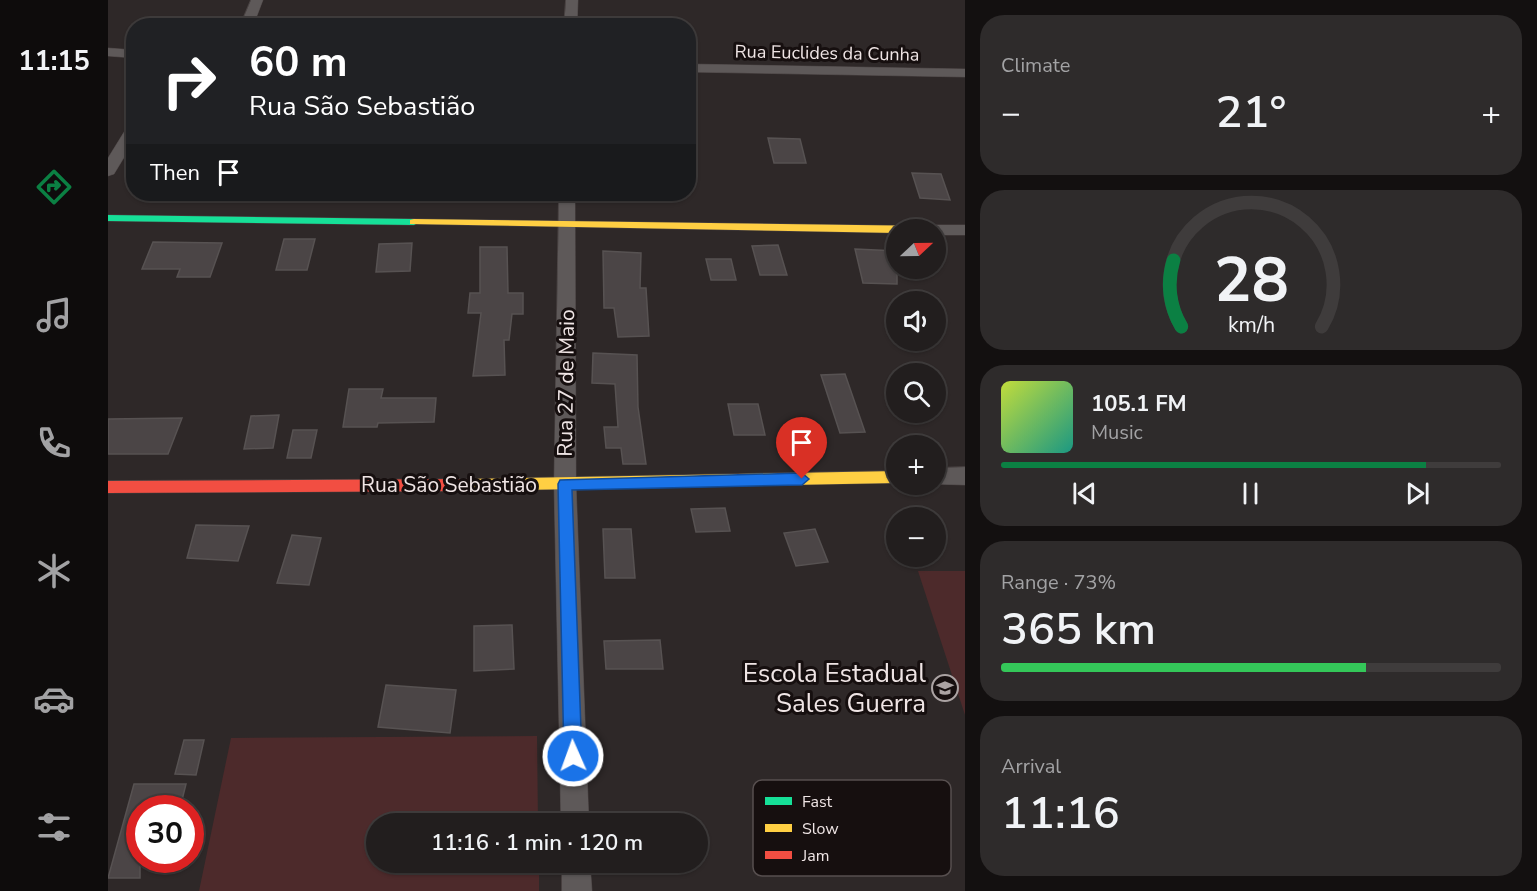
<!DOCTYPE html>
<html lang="en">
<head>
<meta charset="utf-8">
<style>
	:root { --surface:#221e1e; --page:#2e2b2b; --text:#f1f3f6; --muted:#a2a2a4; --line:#3f3c3c; --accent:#0b8043 }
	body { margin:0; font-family:"Nunito Sans",sans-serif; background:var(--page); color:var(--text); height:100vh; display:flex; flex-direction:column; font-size:22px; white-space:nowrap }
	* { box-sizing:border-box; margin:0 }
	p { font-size:20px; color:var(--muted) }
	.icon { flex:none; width:33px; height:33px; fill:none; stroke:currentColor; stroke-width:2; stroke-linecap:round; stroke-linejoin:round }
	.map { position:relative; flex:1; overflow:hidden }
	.drawer { display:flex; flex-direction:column; gap:15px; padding:15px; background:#131010; width:572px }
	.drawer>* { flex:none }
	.top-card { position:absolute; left:18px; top:18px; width:570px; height:183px; border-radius:24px; box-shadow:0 2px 4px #0004,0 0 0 2px var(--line); background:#202124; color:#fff; overflow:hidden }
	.needle { width:39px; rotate:68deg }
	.tools { position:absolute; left:778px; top:219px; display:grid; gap:12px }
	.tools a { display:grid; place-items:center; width:60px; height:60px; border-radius:50%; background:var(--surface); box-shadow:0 2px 4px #0004,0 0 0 2px var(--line); font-size:30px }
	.speed { position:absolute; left:18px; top:795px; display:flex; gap:12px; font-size:30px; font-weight:700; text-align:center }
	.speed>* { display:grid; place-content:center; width:78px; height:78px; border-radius:50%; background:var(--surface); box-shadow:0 2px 4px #0004,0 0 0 2px var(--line); line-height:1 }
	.speed .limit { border:9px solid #d22; background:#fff; color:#111 }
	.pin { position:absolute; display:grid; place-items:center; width:51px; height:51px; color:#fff; margin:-62px -26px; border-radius:50% 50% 50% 0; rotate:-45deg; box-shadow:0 0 6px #0007 }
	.pin .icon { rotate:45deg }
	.me { position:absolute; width:66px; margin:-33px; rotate:358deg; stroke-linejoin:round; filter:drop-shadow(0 0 4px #0008) }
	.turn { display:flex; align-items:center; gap:21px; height:126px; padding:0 24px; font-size:27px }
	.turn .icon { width:78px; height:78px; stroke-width:2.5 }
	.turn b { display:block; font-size:42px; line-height:51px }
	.then { display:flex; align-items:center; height:57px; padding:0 24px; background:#0003; gap:12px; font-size:22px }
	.big { font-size:45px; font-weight:600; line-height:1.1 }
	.drawer .card { flex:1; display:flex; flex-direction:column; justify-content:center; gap:9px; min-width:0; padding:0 21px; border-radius:24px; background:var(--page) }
	.drawer .dial { align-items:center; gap:0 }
	.dial svg { height:156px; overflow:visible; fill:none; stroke:var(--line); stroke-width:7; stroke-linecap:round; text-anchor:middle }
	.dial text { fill:var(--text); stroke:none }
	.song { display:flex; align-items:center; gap:18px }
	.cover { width:72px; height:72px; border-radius:9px; background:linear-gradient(135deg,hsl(70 70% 55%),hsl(170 70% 35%)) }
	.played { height:6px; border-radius:3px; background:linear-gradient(90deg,var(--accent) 85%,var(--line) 85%) }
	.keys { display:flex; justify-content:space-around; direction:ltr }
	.heat { display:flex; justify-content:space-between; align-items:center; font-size:33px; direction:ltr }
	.charge { height:9px; border-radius:4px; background:linear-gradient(90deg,#34c759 73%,var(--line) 0) }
	.trip { position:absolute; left:258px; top:813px; width:342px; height:60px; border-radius:30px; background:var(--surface); box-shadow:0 2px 4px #0004,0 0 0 2px var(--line); font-weight:600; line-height:60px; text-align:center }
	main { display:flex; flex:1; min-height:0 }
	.tabs { display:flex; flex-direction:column; width:108px; justify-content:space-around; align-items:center; background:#0e0c0c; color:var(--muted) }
	.tabs .icon { width:42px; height:42px }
	.tabs .current { color:var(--accent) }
	.tabs b { font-size:27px; color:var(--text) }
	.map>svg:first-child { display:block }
	.green { fill:#4d2a2b }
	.building { fill:#4b4546; stroke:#575252; stroke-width:1.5 }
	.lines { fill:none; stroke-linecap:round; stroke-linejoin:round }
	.street-casing { stroke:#4a4343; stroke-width:1 }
	.fast-casing { stroke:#4a4343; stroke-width:1 }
	.slow-casing { stroke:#4a4343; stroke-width:1 }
	.jam-casing { stroke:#4a4343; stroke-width:1 }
	.street { fill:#5e5959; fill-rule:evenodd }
	.fast { fill:#16e098; fill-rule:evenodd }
	.slow { fill:#ffcf43; fill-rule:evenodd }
	.jam { fill:#f24e42; fill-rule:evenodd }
	.route { fill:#1a73e8; stroke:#114b97; stroke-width:1.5 }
	.labels { text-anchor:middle; stroke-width:6; stroke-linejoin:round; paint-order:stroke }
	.far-street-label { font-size:18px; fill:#efe5e5; stroke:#160f0f }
	.street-label { font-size:21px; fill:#efe5e5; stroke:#160f0f }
	.near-poi-label { font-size:26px; fill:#efe5e5; stroke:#160f0f; text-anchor:end }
	.key { fill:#160f0f; stroke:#574f4f; stroke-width:1.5 }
	.key-label { font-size:16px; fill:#efe5e5 }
</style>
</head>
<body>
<main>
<nav class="tabs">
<b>11:15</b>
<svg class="icon current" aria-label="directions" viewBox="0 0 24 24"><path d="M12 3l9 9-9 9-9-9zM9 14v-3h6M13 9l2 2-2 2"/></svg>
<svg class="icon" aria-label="music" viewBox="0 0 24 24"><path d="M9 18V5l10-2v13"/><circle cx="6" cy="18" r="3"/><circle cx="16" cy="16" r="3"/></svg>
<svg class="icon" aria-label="phone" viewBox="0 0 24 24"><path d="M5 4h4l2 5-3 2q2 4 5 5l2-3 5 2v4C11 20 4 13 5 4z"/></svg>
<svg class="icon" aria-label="climate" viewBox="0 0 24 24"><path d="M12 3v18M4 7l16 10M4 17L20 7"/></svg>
<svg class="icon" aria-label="car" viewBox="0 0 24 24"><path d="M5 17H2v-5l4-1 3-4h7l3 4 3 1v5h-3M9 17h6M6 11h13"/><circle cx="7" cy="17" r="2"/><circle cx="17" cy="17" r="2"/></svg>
<svg class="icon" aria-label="filters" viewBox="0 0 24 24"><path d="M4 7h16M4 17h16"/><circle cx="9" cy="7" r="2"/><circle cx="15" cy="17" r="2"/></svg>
</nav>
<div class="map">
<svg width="858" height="891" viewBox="0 0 858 891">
	<rect width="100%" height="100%" fill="#2e2828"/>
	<!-- green -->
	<path class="green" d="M 810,571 L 857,571 L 857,715 Z
		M 429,736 L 430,823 L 268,824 L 268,862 L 431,863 L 431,891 L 91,891 L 123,738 Z"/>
	<!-- building -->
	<path class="building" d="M 660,138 L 692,139 L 698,163 L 666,163 Z
		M 804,173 L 833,174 L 842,200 L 812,198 Z
		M 176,239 L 207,239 L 199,270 L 168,270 Z
		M 45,242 L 114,243 L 102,277 L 69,277 L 72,269 L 34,269 Z
		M 304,243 L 302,271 L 268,272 L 271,244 Z
		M 670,245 L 679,275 L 652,275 L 644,246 Z
		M 372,247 L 399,247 L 400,293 L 415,293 L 415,314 L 404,314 L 401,340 L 396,340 L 397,375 L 365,376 L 373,313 L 360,313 L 362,293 L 372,293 Z
		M 747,249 L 789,251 L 789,284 L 755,283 Z
		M 495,251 L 533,253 L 532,288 L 538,288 L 541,336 L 510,337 L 506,308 L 496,308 Z
		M 598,259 L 623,259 L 628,280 L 603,280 Z
		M 485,353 L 529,355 L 530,407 L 538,464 L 515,464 L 513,448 L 498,448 L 496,427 L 510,427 L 507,384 L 484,383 Z
		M 737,374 L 757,432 L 732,433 L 713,375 Z
		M 241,389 L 275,389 L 273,398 L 328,398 L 326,422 L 270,423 L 269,427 L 235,427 Z
		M 620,404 L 650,404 L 657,435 L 626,435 Z
		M 171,415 L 165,448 L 136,449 L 143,416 Z
		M 74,418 L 60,454 L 0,454 L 0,419 Z
		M 185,430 L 209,430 L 203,458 L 179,458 Z
		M 617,508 L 622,531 L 588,532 L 583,509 Z
		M 88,525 L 141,526 L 130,561 L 79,558 Z
		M 495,529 L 523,529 L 527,578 L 497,578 Z
		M 707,529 L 720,562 L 688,566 L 676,533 Z
		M 184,535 L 213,538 L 201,585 L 169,583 Z
		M 404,625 L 406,669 L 366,671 L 366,626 Z
		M 552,640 L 555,669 L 498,669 L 496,641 Z
		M 278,685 L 348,690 L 342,733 L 270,727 Z
		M 76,740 L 96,740 L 88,775 L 67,774 Z
		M 26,784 L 78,784 L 72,808 L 32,808 L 32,878 L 0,878 Z"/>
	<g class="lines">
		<defs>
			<path id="street" d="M 143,0 L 155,0 L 145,26 L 132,26 Z
				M 458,0 L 470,0 L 469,26 L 456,26 Z
				M 0,48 L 26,50 L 26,58 L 0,56 Z
				M 580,64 L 858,69 L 858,77 L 580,72 Z
				M 26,123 L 26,141 L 6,174 L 0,176 L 0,158 L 21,124 Z
				M 451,194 L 467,194 L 468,484 L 481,824 L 453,824 L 446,484 Z
				M 828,225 L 858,225 L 858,235 L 828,235 L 828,230 L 820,230 Z
				M 858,467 L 858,485 L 824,484 L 828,484 L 828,468 Z
				M 454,862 L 482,862 L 484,891 L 454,891 Z"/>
			<path id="fast" d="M 0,215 L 306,219 L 311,222 L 306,225 L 0,221 Z"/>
			<path id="slow" d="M 306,219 L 824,226 L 829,230 L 828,232 L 828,230 L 789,230 L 789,233 L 302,224 L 302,220 Z
				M 789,471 L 789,483 L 359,491 L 354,489 L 352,485 L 354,481 L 359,479 Z"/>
			<path id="jam" d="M 359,479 L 364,481 L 366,485 L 364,489 L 359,491 L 0,493 L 0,481 Z"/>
		</defs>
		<!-- street casing -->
		<use href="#street" class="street-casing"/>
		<!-- fast casing -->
		<use href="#fast" class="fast-casing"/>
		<!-- slow casing -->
		<use href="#slow" class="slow-casing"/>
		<!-- jam casing -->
		<use href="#jam" class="jam-casing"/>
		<!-- street -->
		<use href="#street" class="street"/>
		<!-- fast -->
		<use href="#fast" class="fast"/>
		<!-- slow -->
		<use href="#slow" class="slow"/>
		<!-- jam -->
		<use href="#jam" class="jam"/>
	</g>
	<!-- route -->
	<path class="route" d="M 694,473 L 701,479 L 694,485 L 464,490 L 474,756 L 471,762 L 465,764 L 459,762 L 456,756 L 450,484 L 452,480 Z"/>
	<!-- icons -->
	<defs>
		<symbol id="school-ring" viewBox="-11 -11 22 22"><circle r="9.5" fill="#160f0f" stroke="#aba3a3" stroke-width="1.5"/><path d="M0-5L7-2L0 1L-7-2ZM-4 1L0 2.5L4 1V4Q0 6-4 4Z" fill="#aba3a3"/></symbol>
	</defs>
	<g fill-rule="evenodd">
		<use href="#school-ring" x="822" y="673" width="30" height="30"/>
	</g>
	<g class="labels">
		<!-- far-street labels -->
		<g class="far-street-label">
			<text transform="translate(719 53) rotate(1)" y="6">Rua Euclides da Cunha</text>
		</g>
		<!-- street labels -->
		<g class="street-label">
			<text transform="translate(458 383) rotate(-89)" y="7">Rua 27 de Maio</text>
			<text x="341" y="492">Rua São Sebastião</text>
		</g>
		<!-- near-poi labels -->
		<g class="near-poi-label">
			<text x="818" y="682">Escola Estadual<tspan x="818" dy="30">Sales Guerra</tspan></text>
		</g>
	</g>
	<!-- legend -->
	<rect x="645" y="780" width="198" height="96" rx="9" class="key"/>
	<rect x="657" y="797" width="27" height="8" fill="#16e098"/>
	<rect x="657" y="824" width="27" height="8" fill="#ffcf43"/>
	<rect x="657" y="851" width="27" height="8" fill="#f24e42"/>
	<g class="key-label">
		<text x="694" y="807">Fast</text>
		<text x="694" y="834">Slow</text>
		<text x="694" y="861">Jam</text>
	</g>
</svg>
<div class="tools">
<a><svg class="needle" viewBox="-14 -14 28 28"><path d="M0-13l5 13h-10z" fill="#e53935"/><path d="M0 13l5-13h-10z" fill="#a2a2a4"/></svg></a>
<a><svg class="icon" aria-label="sound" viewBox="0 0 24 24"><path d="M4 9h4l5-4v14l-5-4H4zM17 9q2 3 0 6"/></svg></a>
<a><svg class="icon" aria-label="search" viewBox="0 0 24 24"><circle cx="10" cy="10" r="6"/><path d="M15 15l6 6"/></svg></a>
<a>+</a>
<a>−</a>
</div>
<div class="speed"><div class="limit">30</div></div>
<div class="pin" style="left:694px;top:479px;background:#d93025"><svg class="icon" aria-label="arrive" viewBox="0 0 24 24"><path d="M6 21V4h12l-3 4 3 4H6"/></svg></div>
<svg class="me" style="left:465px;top:756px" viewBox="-20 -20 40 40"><circle r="17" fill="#1a73e8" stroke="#fff" stroke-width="3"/><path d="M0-11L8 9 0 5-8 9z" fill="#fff"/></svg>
<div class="trip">11:16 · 1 min · 120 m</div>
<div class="top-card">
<div class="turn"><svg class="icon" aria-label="right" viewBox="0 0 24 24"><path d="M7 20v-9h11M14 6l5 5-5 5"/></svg><div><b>60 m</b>Rua São Sebastião</div></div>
<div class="then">Then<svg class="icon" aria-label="arrive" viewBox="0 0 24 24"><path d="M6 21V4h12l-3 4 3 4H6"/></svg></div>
</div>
</div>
<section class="drawer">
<div class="card"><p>Climate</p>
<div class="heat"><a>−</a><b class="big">21°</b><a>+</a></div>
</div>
<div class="card dial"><svg viewBox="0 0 100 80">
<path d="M14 69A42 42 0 1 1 86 69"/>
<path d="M14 69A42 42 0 0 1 10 35" stroke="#0b8043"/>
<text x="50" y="56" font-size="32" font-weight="700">28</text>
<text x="50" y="72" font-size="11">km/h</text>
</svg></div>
<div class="card">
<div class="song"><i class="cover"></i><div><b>105.1 FM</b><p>Music</p></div></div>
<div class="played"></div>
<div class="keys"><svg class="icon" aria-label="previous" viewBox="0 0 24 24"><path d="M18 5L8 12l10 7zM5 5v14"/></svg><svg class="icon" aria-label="pause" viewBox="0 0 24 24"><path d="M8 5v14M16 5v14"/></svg><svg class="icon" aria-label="next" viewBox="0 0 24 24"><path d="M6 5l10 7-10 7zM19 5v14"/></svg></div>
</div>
<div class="card"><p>Range · 73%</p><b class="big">365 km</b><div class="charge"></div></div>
<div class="card"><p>Arrival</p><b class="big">11:16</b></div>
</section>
</main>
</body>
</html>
